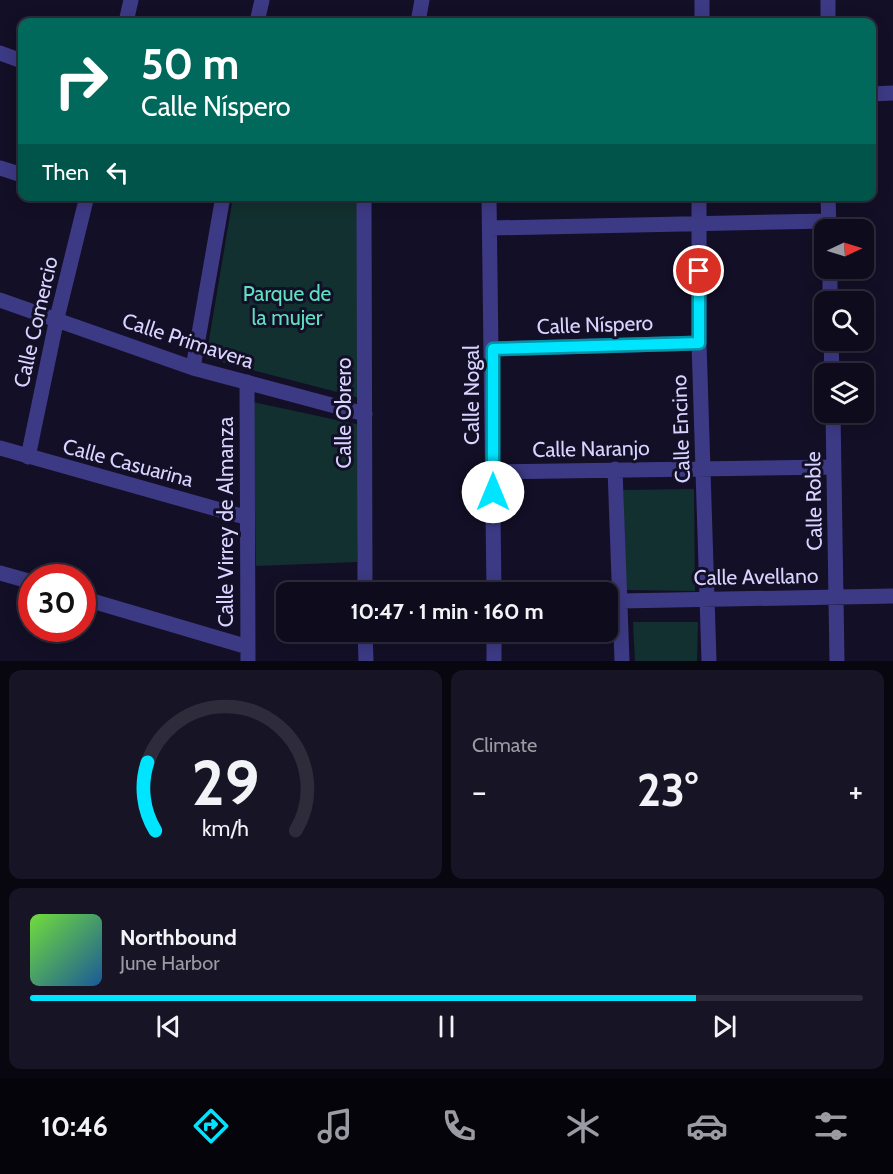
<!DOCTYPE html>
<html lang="en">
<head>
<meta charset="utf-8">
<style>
	:root { --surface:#0e0b1c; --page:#171425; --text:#f1f3f6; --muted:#9b9ba3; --line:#2e2b3b; --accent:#00e5ff }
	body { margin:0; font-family:Cabin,sans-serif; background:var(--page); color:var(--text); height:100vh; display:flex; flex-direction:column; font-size:22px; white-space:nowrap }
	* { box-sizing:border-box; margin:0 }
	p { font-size:20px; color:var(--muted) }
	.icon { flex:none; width:33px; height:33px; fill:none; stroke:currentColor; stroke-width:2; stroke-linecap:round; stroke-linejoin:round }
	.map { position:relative; height:661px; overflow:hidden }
	.sheet { display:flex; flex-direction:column; gap:9px; padding:9px; background:#08060f; flex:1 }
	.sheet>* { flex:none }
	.guide { position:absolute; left:18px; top:18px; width:858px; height:183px; border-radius:12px; box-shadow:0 3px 15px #0003,0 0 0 2px var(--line); background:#00695c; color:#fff; overflow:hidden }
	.needle { width:39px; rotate:86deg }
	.controls { position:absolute; left:814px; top:219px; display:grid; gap:12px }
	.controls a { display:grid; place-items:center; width:60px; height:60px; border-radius:12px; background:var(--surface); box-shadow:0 3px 15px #0003,0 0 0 2px var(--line); font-size:30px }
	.speed { position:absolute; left:18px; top:564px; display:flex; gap:12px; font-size:30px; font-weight:700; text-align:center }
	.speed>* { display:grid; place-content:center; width:78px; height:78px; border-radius:50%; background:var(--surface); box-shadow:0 3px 15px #0003,0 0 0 2px var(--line); line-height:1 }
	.speed .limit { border:9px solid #d22; background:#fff; color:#111 }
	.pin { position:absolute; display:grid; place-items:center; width:51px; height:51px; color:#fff; margin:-26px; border:3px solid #fff; border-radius:50%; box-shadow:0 2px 6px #0007 }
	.me { position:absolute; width:66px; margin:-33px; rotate:0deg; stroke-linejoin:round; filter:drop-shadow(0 0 4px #0008) }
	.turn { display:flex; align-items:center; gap:21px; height:126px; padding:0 24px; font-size:27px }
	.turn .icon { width:78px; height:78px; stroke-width:2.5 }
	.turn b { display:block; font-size:42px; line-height:51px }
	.then { display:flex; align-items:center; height:57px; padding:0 24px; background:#0003; gap:12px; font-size:22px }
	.big { font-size:45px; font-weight:700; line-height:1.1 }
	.sheet .widget { flex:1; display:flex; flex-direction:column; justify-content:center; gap:9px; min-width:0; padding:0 21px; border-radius:12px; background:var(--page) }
	.sheet .dial { align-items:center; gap:0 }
	.dial svg { height:156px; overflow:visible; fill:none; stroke:var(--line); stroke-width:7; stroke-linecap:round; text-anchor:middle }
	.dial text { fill:var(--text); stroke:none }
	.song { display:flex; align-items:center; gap:18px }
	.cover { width:72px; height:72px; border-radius:9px; background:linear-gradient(135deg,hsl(100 70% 55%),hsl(210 70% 35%)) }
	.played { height:6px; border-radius:3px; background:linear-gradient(90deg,var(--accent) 80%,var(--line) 80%) }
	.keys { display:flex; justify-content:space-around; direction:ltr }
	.heat { display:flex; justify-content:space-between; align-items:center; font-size:33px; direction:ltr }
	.sheet .tiles { flex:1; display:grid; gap:9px; grid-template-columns:1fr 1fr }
	.widget:last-child { grid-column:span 2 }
	.trip { position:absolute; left:276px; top:582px; width:342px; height:60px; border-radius:12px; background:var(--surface); box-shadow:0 3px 15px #0003,0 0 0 2px var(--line); font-weight:700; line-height:60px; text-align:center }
	.tabs { display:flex; height:96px; justify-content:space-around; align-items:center; background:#06040b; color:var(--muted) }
	.tabs .icon { width:42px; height:42px }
	.tabs .current { color:var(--accent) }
	.tabs b { font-size:27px; color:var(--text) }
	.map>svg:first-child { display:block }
	.green { fill:#12302f }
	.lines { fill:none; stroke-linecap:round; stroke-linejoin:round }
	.street { stroke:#3d3a85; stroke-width:15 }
	.route-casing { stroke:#0095a6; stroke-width:15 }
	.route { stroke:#00e5ff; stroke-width:10 }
	.labels { text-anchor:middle; stroke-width:6; stroke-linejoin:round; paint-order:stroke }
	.park-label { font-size:21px; fill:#5fe0c0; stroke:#130f26 }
	.street-label { font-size:21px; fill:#d9d4ff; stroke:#130f26 }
</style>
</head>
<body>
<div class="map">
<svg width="893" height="661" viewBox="0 0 893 661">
	<rect width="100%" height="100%" fill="#130f26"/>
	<!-- green -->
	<path class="green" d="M 233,197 L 357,197 L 360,398 L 206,358 Z
		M 253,402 L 360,425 L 357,562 L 256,566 Z
		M 694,489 L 695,591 L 626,590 L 623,490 Z
		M 633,622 L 698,622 L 697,661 L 635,661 Z"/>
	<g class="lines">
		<!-- street -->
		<path class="street" d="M 828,0 L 828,22
			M 126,22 L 131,0
			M 257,22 L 262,0
			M 418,22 L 422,0
			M 702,22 L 702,0
			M 0,53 L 22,61
			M 872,94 L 893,93
			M 0,168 L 22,175
			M 364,196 L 365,592
			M 489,196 L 494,592
			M 699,196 L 699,343 L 709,661
			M 828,196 L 829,230
			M 490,228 L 828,221
			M 830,268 L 830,302
			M 0,300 L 193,368 L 365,414
			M 831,340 L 832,374
			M 493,349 L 699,343
			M 193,368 L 223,196
			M 247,382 L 248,661
			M 833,412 L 837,661
			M 0,448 L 245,517
			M 28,457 L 57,318 L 87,196
			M 615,469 L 622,661
			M 493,472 L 834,467
			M 0,573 L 32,582
			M 82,598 L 248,647
			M 620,601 L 893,596
			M 365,632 L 366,661
			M 494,632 L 494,661"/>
	</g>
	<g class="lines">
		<defs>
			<path id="route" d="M 493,492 L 493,349 L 699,343 L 699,271"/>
		</defs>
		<!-- route casing -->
		<use href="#route" class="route-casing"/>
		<!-- route -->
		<use href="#route" class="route"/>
	</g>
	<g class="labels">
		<!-- park labels -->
		<g class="park-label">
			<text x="287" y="301">Parque de<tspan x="287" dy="24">la mujer</tspan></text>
		</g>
		<!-- street labels -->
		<g class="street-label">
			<text transform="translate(36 322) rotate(-77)" y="7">Calle Comercio</text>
			<text transform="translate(595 325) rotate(-2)" y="7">Calle Níspero</text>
			<text transform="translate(188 341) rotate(18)" y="7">Calle Primavera</text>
			<text transform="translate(472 395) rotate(-90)" y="7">Calle Nogal</text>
			<text transform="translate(344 413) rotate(-90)" y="7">Calle Obrero</text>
			<text transform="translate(681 429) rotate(-92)" y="7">Calle Encino</text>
			<text transform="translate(591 449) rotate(-1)" y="7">Calle Naranjo</text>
			<text transform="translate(128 463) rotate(15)" y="7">Calle Casuarina</text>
			<text transform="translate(814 501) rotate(-91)" y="7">Calle Roble</text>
			<text transform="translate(226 522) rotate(-90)" y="7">Calle Virrey de Almanza</text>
			<text transform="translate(756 577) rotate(-1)" y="7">Calle Avellano</text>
		</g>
	</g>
</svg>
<div class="controls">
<a><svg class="needle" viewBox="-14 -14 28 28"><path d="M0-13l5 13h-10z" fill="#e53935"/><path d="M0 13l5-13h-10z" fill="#9b9ba3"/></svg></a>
<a><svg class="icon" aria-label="search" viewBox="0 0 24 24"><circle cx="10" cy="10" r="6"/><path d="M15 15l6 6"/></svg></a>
<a><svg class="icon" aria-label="layers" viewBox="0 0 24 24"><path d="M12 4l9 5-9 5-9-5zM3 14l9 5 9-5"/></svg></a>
</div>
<div class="speed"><div class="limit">30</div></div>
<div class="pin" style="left:699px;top:271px;background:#d93025"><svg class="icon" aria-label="arrive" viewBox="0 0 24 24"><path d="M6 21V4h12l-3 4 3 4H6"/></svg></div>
<svg class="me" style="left:493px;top:492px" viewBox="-20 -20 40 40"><circle r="19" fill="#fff"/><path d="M0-13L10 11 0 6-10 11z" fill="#00e5ff"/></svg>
<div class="trip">10:47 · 1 min · 160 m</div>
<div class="guide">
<div class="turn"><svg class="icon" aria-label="right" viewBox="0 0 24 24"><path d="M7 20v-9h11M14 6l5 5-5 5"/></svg><div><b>50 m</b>Calle Níspero</div></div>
<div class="then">Then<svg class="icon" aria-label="left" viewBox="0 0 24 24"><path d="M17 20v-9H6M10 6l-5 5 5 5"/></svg></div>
</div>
</div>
<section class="sheet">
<div class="tiles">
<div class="widget dial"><svg viewBox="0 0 100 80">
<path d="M14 69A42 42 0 1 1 86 69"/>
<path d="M14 69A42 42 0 0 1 10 34" stroke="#00e5ff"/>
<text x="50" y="56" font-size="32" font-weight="700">29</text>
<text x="50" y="72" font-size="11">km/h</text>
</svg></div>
<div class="widget"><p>Climate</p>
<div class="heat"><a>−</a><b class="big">23°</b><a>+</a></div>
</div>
<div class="widget">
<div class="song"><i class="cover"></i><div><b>Northbound</b><p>June Harbor</p></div></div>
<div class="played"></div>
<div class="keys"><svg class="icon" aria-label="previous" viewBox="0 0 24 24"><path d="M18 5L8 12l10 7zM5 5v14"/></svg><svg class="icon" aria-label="pause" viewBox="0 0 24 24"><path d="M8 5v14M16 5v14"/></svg><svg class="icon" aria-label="next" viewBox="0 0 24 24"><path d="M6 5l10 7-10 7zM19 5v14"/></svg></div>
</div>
</div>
</section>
<nav class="tabs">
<b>10:46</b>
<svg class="icon current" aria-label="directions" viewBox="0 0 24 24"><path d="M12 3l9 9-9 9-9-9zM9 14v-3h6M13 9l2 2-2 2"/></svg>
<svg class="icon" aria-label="music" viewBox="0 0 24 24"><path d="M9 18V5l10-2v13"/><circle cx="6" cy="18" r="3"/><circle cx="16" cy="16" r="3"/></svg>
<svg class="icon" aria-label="phone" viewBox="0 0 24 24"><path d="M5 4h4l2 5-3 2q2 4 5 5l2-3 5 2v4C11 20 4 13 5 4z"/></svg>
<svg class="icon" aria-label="climate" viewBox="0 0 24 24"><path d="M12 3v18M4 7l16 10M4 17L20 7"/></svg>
<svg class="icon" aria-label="car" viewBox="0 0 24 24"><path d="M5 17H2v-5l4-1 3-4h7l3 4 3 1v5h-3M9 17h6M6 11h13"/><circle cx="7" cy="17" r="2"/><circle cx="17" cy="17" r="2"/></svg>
<svg class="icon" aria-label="filters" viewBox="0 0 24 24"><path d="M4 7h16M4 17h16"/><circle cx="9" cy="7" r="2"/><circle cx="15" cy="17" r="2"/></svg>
</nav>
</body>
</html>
